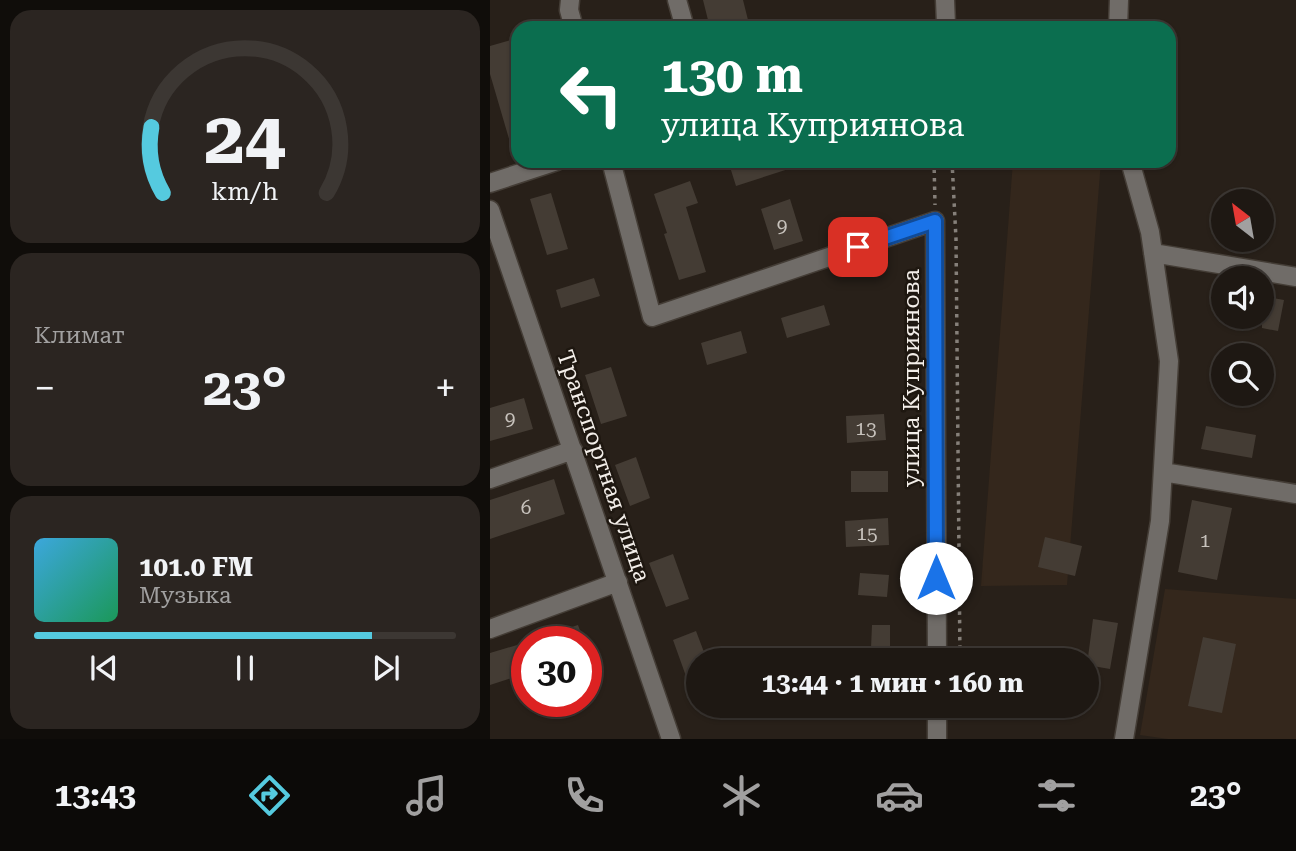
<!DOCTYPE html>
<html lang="ru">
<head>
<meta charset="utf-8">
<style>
	:root { --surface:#1e1813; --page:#2b2521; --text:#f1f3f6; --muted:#a1a0a0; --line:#3c3733; --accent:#55cadf }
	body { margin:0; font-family:"Roboto Serif",serif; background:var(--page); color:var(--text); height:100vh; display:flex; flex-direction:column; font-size:26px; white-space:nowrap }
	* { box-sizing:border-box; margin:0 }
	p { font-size:23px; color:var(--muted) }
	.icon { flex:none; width:38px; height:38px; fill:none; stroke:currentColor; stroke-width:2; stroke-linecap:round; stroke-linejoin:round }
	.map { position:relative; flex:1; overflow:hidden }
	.panel { display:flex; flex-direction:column; gap:10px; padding:10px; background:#100d0a; width:490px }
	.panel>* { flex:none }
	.top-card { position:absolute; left:21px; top:21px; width:665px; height:147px; border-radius:21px; box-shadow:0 2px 5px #0004,0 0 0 2px var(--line); background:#0b6e4f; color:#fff; overflow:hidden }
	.needle { width:46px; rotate:329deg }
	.buttons { position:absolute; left:721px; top:189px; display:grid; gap:14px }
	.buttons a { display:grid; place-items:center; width:63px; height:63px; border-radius:50%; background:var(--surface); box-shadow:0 2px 5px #0004,0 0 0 2px var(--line); font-size:35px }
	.speed { position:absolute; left:21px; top:626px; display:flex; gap:14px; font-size:35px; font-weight:700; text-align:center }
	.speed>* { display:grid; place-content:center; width:91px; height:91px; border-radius:50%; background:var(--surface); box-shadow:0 2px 5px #0004,0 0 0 2px var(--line); line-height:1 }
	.speed .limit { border:10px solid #d22; background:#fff; color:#111 }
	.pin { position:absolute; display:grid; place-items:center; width:60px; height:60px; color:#fff; margin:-30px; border-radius:14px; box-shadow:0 4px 10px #0006 }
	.me { position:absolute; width:77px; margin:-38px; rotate:0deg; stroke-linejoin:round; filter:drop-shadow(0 0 5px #0008) }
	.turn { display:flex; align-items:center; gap:24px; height:147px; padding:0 35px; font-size:32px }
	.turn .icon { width:91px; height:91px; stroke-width:2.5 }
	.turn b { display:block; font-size:49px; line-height:60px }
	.big { font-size:52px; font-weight:700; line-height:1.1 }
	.panel .tile { flex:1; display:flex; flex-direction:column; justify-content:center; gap:10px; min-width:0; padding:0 24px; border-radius:21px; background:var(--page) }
	.panel .dial { align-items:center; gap:0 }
	.dial svg { height:182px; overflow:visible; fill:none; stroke:var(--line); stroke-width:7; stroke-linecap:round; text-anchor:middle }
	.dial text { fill:var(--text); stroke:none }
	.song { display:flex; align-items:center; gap:21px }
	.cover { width:84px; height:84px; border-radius:10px; background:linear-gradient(135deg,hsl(200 70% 55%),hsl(150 70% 35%)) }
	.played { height:7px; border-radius:4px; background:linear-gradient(90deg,var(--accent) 80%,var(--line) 80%) }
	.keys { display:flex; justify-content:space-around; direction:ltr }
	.heat { display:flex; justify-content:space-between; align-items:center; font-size:38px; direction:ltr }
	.trip { position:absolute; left:196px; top:648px; width:413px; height:70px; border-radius:35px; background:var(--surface); box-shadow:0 2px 5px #0004,0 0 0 2px var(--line); font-weight:700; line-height:70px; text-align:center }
	.tabs { display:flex; height:112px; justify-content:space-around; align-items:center; background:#0c0a08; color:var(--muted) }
	.tabs .icon { width:49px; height:49px }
	.tabs .on { color:var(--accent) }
	.tabs b { font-size:32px; color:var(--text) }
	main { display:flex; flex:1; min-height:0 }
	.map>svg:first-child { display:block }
	.built { fill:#34271c }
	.building { fill:#443c34 }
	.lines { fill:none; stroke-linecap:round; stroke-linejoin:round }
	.minor-casing { stroke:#443d36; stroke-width:21 }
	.path { stroke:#86807a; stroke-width:3.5; stroke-dasharray:3.5 5; stroke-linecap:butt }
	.minor { stroke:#706c68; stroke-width:18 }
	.route-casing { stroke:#114b97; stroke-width:18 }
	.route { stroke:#1a73e8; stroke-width:12 }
	.labels { text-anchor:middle; stroke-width:5; stroke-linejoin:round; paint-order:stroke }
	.number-label { font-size:19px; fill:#c7c2bc }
	.street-label { font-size:23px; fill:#f3eee9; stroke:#1e1710 }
</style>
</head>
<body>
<main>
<section class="panel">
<div class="tile dial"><svg viewBox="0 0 100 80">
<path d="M14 69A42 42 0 1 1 86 69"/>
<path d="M14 69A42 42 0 0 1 9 40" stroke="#55cadf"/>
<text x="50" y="56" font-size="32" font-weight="700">24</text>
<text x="50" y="72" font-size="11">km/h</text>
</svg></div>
<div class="tile"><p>Климат</p>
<div class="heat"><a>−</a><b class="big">23°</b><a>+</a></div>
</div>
<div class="tile">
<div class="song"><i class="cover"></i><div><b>101.0 FM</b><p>Музыка</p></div></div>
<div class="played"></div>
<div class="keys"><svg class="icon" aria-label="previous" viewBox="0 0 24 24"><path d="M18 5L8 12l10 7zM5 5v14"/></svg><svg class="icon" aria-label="pause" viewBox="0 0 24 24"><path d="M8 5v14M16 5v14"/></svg><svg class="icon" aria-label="next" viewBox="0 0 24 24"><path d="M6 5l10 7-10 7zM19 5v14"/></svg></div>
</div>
</section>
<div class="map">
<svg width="806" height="739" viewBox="0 0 806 739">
	<rect width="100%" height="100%" fill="#282019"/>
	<!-- built -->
	<path class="built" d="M 523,161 L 611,161 L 577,585 L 491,586 Z
		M 675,589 L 806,599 L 806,739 L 678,739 L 650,735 Z"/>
	<!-- building -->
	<path class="building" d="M 213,0 L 253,0 L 260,28 L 220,28 Z
		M 24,39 L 28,53 L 28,156 L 24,156 L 0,74 L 0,46 Z
		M 256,161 L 313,161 L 314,164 L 246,186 L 240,167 Z
		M 200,181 L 208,203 L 196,207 L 216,272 L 189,280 L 174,234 L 177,233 L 164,194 Z
		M 61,193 L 78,249 L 57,255 L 40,199 Z
		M 300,199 L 313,241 L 284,250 L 271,209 Z
		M 104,278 L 110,296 L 71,308 L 66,290 Z
		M 772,296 L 794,300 L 788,331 L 772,328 Z
		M 334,305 L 340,325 L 297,338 L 291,318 Z
		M 251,331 L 257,353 L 217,365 L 211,343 Z
		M 121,367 L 137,416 L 111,424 L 95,375 Z
		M 34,398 L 43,429 L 0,441 L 0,408 Z
		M 394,414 L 396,440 L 357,443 L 356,416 Z
		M 716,426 L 766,435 L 762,458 L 711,449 Z
		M 146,457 L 160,498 L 140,506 L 125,465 Z
		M 361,471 L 398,471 L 398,492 L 361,492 Z
		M 64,479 L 75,514 L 0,539 L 0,500 Z
		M 702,500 L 742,508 L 727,580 L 688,572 Z
		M 398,518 L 399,545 L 356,547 L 355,521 Z
		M 555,537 L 592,546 L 585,576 L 548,567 Z
		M 183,554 L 199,599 L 176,607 L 159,563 Z
		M 370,573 L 399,575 L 397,597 L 368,595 Z
		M 603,619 L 628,623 L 620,669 L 597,665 Z
		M 88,625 L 94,642 L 45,642 L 44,639 Z
		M 382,625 L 400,625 L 400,649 L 381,648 Z
		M 206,631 L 217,660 L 208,660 L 208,704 L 206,704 L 183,640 Z
		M 713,637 L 746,644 L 732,713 L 698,706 Z
		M 37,642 L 37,673 L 0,685 L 0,653 Z"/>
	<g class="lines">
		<defs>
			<path id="minor" d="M 80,0 L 79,10 L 84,28
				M 187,0 L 195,28
				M 455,0 L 456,24
				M 628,28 L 629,0
				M 121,161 L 162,317 L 445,221 L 447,660
				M 0,183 L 67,161
				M 0,210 L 181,739
				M 663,253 L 806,277
				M 673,472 L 806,494
				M 0,479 L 83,450
				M 0,629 L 128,582
				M 447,705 L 447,739
				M 634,739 L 670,521 L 679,361 L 660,232 L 640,161"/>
		</defs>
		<!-- minor casing -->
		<use href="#minor" class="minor-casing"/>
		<!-- path -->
		<path class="path" d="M 444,161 L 445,205
			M 462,161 L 466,239 L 470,660"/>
		<!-- minor -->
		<use href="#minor" class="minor"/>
	</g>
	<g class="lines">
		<defs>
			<path id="route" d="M 368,247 L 445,221 L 446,578"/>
		</defs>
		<!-- route casing -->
		<use href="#route" class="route-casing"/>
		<!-- route -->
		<use href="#route" class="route"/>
	</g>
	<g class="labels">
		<!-- number labels -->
		<g class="number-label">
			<text x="292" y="232">9</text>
			<text x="20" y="425">9</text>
			<text x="376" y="435">13</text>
			<text x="36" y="514">6</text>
			<text x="377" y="540">15</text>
			<text x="715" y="547">1</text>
		</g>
		<!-- street labels -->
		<g class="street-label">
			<text transform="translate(421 378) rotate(-90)" y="8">улица Куприянова</text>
			<text transform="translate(114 466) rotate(71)" y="8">Транспортная улица</text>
		</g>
	</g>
</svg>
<div class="buttons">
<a><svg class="needle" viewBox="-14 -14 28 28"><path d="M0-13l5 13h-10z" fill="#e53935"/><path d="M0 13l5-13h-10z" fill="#a1a0a0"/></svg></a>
<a><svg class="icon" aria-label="sound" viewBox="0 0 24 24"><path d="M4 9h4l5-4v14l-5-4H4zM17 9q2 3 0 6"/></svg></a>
<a><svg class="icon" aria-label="search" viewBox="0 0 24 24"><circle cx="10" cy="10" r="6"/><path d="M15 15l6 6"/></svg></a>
</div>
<div class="speed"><div class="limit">30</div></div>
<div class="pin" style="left:368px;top:247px;background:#d93025"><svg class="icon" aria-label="arrive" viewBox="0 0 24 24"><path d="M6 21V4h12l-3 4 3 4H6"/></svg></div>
<svg class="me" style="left:446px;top:578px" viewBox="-20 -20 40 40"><circle r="19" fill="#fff"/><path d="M0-13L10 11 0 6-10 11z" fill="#1a73e8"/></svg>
<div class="trip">13:44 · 1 мин · 160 m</div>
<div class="top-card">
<div class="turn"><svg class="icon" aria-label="left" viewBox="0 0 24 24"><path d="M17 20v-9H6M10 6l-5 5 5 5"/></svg><div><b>130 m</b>улица Куприянова</div></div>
</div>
</div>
</main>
<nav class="tabs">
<b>13:43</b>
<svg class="icon on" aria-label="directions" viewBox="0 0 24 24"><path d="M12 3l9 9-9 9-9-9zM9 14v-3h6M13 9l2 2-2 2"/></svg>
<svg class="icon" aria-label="music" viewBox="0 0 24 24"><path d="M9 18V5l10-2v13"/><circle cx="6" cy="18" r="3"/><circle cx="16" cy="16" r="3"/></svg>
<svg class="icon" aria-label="phone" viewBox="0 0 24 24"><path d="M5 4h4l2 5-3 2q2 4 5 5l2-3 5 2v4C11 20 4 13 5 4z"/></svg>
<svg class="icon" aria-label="climate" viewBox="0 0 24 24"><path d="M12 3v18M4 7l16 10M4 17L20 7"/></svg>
<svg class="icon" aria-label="car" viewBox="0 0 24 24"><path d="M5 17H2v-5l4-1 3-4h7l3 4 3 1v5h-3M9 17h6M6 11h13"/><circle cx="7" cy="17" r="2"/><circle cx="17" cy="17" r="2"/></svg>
<svg class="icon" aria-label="filters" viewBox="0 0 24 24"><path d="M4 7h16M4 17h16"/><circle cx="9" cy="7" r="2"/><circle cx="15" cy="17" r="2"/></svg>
<b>23°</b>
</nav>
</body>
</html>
